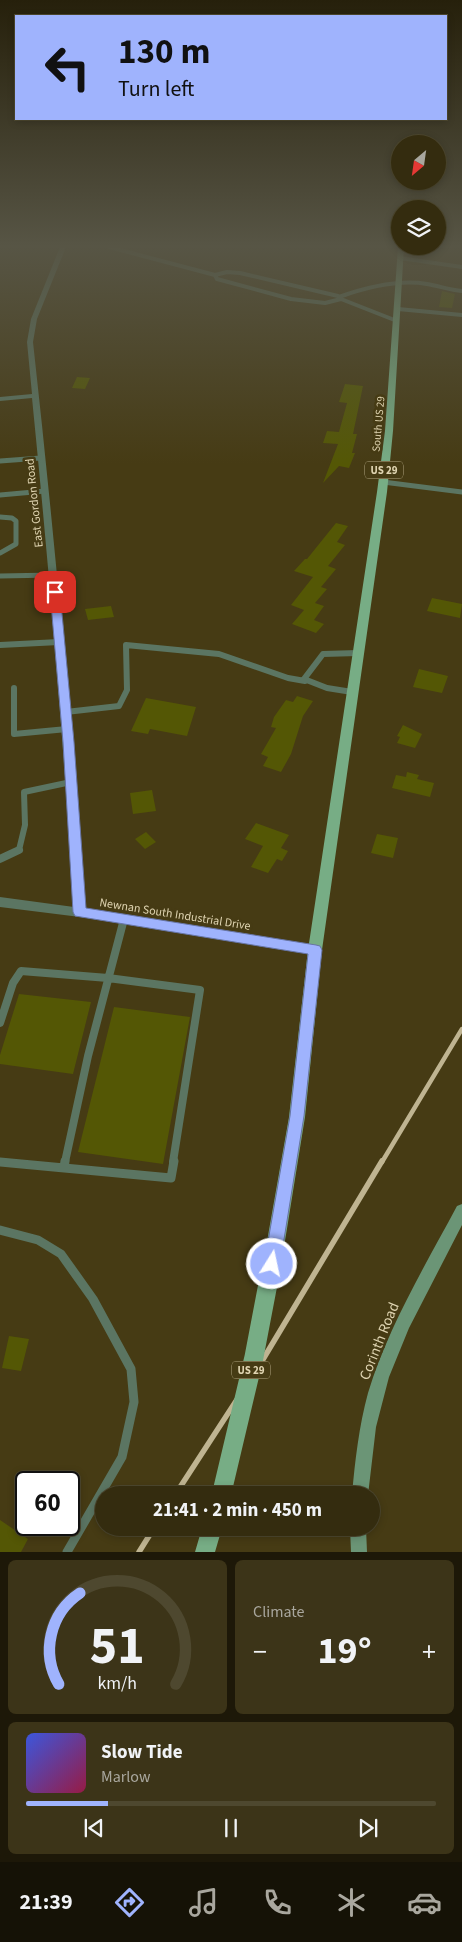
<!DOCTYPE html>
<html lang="en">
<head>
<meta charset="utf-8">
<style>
	:root { --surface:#342c0f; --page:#3c3418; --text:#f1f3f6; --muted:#a9a79e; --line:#4e482f; --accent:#9fb3fd }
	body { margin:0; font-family:"Source Sans 3",sans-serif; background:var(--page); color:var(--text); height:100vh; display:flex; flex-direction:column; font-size:19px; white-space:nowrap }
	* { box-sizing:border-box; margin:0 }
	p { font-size:16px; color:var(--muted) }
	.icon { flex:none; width:28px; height:28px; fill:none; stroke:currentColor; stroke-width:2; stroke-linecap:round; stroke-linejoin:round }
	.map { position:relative; height:1552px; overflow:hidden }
	.details { display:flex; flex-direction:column; gap:8px; padding:8px; background:#1d1808; flex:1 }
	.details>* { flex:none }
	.hud { position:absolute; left:15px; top:15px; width:432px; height:105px; border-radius:0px; box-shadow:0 2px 8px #0003,0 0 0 1px var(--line); background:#9fb3fd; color:#111; overflow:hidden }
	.needle { width:32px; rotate:209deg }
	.controls { position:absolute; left:391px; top:135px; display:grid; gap:10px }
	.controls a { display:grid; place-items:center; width:55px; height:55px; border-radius:50%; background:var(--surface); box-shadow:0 2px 8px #0003,0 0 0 1px var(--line); font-size:25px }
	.speed { position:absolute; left:15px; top:1471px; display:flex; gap:10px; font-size:25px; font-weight:700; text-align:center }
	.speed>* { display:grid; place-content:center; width:65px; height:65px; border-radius:50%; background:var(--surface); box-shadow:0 2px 8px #0003,0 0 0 1px var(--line); line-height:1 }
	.speed .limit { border:2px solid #111; border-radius:8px; background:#fff; color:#111 }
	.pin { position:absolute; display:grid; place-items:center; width:42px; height:42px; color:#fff; margin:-21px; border-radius:10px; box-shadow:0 2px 8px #0006 }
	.me { position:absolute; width:55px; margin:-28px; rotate:10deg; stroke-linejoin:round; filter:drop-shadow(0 0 4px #0008) }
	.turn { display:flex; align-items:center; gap:18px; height:105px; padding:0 20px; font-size:22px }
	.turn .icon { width:65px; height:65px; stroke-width:2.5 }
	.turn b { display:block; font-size:35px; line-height:42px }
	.big { font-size:38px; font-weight:700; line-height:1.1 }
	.details .widget { flex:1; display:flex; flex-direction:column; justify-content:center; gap:8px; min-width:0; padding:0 18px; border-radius:8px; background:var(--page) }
	.details .dial { align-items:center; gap:0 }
	.dial svg { height:130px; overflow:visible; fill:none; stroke:var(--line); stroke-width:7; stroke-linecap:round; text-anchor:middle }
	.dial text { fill:var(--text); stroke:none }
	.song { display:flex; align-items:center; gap:15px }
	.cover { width:60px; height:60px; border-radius:8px; background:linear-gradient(135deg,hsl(230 70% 55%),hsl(340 70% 35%)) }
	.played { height:5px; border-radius:2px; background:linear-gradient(90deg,var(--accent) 20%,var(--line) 20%) }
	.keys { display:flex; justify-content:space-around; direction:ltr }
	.heat { display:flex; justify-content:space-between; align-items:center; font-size:28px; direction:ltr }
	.details .tiles { flex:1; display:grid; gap:8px; grid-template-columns:1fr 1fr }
	.widget:last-child { grid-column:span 2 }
	.trip { position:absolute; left:95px; top:1486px; width:285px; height:50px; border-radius:25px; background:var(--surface); box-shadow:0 2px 8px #0003,0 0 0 1px var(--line); font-weight:700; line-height:50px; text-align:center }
	.menu { display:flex; height:80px; justify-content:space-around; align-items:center; background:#151206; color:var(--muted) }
	.menu .icon { width:35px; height:35px }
	.menu .on { color:var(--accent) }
	.menu b { font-size:22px; color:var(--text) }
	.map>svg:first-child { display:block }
	.building { fill:#545705 }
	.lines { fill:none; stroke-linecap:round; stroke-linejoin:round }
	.lane-far4 { stroke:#5b7562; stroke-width:4 }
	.lane-far3 { stroke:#5b7562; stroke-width:5 }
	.lane-far2 { stroke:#5b7562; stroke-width:6 }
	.lane-far1 { stroke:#5b7562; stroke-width:8 }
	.lane { stroke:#5b7562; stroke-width:9 }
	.street { fill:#5b7562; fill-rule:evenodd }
	.secondary { fill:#6b9576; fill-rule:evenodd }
	.primary { fill:#77ad85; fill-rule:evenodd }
	.rail-far1 { stroke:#bfb491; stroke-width:4.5 }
	.rail { stroke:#bfb491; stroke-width:5.5 }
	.primary-bridge { stroke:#77ad85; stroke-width:19 }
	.route { fill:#9fb3fd; stroke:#6774a4 }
	.labels { text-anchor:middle; stroke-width:5; stroke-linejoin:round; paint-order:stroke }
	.far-street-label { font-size:11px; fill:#dfd4b1; stroke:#463b14 }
	.shield { fill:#463b14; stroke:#b1a682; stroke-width:1 }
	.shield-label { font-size:11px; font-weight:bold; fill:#dfd4b1 }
	.street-label { font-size:12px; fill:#dfd4b1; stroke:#463b14 }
	.near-street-label { font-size:15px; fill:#dfd4b1; stroke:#463b14 }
</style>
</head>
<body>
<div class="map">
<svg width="462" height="1552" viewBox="0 0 462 1552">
	<rect width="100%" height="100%" fill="#463b14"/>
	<!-- building -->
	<path class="building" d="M 442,291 L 455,294 L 452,308 L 439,307 Z
		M 77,377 L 90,378 L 85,389 L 72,388 Z
		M 345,384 L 363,386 L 353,434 L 357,434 L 352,453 L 355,453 L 349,468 L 339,466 L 323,483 L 338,444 L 323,443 L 327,431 L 339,432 L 347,403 L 339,402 Z
		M 336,523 L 348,526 L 337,542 L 345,545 L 328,566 L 336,569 L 321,587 L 327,589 L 315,603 L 324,606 L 314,620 L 324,624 L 316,633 L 292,624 L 304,610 L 291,605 L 313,577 L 294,571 L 305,559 L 307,559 Z
		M 432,598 L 462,604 L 460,618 L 427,611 Z
		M 111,606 L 114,617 L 88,620 L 85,609 Z
		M 419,669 L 448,676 L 442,693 L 413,687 Z
		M 297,696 L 313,701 L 303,716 L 291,754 L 281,772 L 263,766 L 268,757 L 261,754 L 276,728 L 271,727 L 274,717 L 286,700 L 293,702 Z
		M 146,698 L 196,707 L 187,736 L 150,729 L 148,734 L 131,731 Z
		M 403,725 L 422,734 L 415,748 L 397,743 L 400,737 L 397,736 Z
		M 407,772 L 419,775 L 417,779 L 434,783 L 430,797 L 392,788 L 396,775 L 406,777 Z
		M 152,790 L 156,811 L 133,814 L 130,793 Z
		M 256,823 L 289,835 L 281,848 L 288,851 L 282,861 L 277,859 L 268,873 L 251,867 L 263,846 L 245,839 Z
		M 146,832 L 156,842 L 145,849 L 135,839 Z
		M 377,834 L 398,838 L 393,858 L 371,853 Z
		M 19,994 L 91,1002 L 73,1074 L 0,1064 L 0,1055 Z
		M 114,1007 L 190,1017 L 163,1164 L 78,1152 Z
		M 9,1336 L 29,1339 L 21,1371 L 2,1368 Z
		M 0,1520 L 28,1539 L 21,1552 L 0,1552 Z"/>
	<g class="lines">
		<!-- lane-far4 -->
		<path class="lane-far4" d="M 109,247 L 215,275 L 217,279 L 291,299 L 325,303 L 341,299 L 397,321
			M 400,258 L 462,267
			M 215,275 L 227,272 L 240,273 L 338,296 L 341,299
			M 339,297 C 367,287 398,279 427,284 C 439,286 450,290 462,291
			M 398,309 L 462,315"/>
		<!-- lane-far3 -->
		<path class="lane-far3" d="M 0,461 L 41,458
			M 383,482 L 462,492
			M 0,495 L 45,491
			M 0,517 L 12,518 L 16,521 L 16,544 L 0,553
			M 0,576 L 54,575"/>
		<!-- lane-far2 -->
		<path class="lane-far2" d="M 0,645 L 59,642
			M 14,688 L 14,734 L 67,729
			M 352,692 L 327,688 L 304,679 L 323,654 L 358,653
			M 66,712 L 119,706 L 127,690 L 126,645 L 219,654 L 288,678 L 305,681
			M 17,851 L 19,850 L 25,825 L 24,792 L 71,782"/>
		<!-- lane-far1 -->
		<path class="lane-far1" d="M 0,859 L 19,850
			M 0,1023 L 13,983 L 21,971 L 108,978 L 200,990 L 173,1162
			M 0,1162 L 4,1162
			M 65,1162 L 88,1056 L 124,919"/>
		<!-- lane -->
		<path class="lane" d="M 0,1162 L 171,1178 L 174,1161
			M 64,1168 L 65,1161
			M 0,1230 L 38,1240 L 61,1254 L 93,1299 L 131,1369 L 134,1402 L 122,1457 L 67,1552"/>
		<!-- street -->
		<path class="street" d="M 60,247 L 66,247 L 37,319 L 33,342 C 54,531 71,719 85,908 L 315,945 L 319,947 L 321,950 L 319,953 L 315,955 L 80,917 L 0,907 L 0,897 L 74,907 C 63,737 49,568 32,398 L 0,401 L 0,397 L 32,394 L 27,342 L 31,319 Z"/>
		<!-- secondary -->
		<path class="secondary" d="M 462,1204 L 462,1225 L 409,1328 L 389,1377 L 376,1427 L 368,1495 L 352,1495 C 355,1461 359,1426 368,1393 C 388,1327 425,1266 457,1206 Z
			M 350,1528 L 366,1528 L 367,1552 L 351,1552 Z"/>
		<!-- primary -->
		<path class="primary" d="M 398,247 L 404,247 L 393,431 L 387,492 L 322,950 L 305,1117 L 284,1247 L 281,1253 L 275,1256 L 269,1253 L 266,1247 L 289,1117 L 308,950 L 377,492 L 385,431 Z
			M 202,1528 L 222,1528 L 215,1552 L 195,1552 Z"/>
		<!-- rail-far1 -->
		<path class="rail-far1" d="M 382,1162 L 462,1029"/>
		<!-- rail -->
		<path class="rail" d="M 175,1495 L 262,1361 L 382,1161
			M 139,1552 L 154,1528"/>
		<!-- primary-bridge -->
		<path class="primary-bridge" d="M 222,1492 L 254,1357 L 275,1247"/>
	</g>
	<!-- sky -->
	<linearGradient id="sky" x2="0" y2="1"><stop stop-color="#26200b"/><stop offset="0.53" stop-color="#575545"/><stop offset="1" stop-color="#575545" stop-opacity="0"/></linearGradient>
	<rect width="462" height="464" fill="url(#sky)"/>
	<!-- route -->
	<path class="route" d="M 52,589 L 59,589 L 60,592 L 74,742 L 86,908 L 316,945 L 320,946 L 322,950 L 304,1116 L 280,1264 L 277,1270 L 272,1273 L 266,1270 L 264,1264 L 290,1116 L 308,954 L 75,916 L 73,912 L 63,742 L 50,592 Z"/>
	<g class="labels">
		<!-- far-street labels -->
		<g class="far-street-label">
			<text transform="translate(378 424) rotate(-85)" y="4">South US 29</text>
		</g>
		<!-- shield labels -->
		<g class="shield">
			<rect x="365" y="461.5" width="38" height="17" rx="4"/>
			<rect x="232" y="1361.5" width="38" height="17" rx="4"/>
		</g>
		<g class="shield-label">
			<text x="384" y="474">US 29</text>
			<text x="251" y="1374">US 29</text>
		</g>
		<!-- street labels -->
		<g class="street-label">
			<text transform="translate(34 503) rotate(-96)" y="4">East Gordon Road</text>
			<text transform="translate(175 914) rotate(9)" y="4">Newnan South Industrial Drive</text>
		</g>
		<!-- near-street labels -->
		<g class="near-street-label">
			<text transform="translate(379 1341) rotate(-68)" y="5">Corinth Road</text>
		</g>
	</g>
</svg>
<div class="controls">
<a><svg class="needle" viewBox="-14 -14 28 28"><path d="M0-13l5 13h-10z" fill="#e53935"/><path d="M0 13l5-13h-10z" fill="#a9a79e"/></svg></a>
<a><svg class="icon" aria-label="layers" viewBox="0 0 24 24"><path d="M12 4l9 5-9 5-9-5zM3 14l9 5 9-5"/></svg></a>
</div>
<div class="speed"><div class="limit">60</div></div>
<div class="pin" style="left:55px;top:592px;background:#d93025"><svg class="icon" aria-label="arrive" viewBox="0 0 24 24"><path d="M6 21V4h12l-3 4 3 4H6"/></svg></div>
<svg class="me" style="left:272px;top:1264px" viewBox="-20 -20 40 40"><circle r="17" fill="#9fb3fd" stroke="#fff" stroke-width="3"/><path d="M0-11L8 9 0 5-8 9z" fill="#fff"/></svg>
<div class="trip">21:41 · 2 min · 450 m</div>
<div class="hud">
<div class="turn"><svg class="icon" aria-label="left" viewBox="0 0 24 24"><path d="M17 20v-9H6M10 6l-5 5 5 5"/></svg><div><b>130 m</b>Turn left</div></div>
</div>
</div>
<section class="details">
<div class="tiles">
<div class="widget dial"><svg viewBox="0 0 100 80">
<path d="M14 69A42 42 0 1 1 86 69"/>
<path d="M14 69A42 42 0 0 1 27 13" stroke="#9fb3fd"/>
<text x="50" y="56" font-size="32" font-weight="700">51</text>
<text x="50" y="72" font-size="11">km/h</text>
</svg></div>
<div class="widget"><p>Climate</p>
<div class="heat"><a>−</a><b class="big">19°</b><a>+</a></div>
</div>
<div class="widget">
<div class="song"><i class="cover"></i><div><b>Slow Tide</b><p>Marlow</p></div></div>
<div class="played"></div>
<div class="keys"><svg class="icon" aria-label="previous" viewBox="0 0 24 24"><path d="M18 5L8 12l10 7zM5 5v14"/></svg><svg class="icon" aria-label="pause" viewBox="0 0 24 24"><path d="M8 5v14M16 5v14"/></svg><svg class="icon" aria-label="next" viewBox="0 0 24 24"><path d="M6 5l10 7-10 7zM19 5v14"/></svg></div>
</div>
</div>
</section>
<nav class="menu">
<b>21:39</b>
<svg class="icon on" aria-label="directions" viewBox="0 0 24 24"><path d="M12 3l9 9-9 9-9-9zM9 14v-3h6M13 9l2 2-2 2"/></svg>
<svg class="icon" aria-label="music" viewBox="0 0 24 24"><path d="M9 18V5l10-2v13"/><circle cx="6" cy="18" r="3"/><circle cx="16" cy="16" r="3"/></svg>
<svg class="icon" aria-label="phone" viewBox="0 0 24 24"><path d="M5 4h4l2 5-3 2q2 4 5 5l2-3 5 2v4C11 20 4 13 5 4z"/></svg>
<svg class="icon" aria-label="climate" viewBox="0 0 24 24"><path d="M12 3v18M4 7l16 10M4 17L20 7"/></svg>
<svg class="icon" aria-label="car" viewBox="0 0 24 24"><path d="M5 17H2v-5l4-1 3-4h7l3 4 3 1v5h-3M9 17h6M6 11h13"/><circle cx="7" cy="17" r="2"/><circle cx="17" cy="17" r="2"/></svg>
</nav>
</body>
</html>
